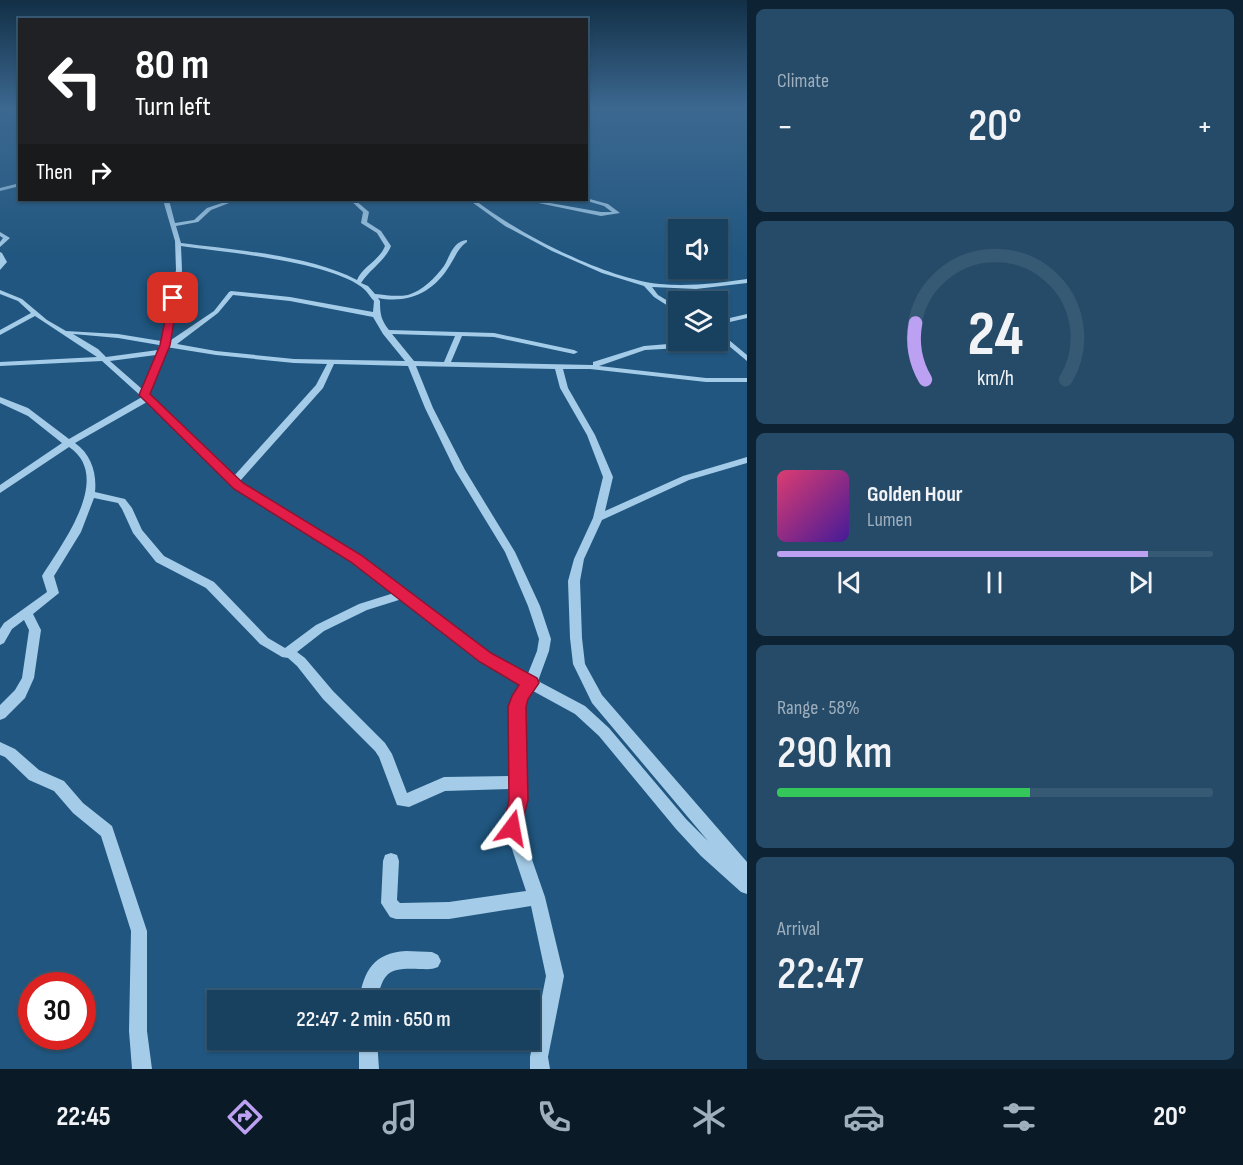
<!DOCTYPE html>
<html lang="en">
<head>
<meta charset="utf-8">
<style>
	:root { --surface:#18405f; --page:#254b68; --text:#f1f3f6; --muted:#9fafbd; --line:#365974; --accent:#bca0f2 }
	body { margin:0; font-family:"Sofia Sans Condensed",sans-serif; background:var(--page); color:var(--text); height:100vh; display:flex; flex-direction:column; font-size:22px; white-space:nowrap }
	* { box-sizing:border-box; margin:0 }
	p { font-size:20px; color:var(--muted) }
	.icon { flex:none; width:33px; height:33px; fill:none; stroke:currentColor; stroke-width:2; stroke-linecap:round; stroke-linejoin:round }
	.map { position:relative; flex:1; overflow:hidden }
	.details { display:flex; flex-direction:column; gap:9px; padding:9px; background:#0d2334; width:496px }
	.details>* { flex:none }
	.banner { position:absolute; left:18px; top:18px; width:570px; height:183px; border-radius:0px; box-shadow:0 2px 4px #0004,0 0 0 2px var(--line); background:#202124; color:#fff; overflow:hidden }
	.buttons { position:absolute; left:668px; top:219px; display:grid; gap:12px }
	.buttons a { display:grid; place-items:center; width:60px; height:60px; border-radius:0px; background:var(--surface); box-shadow:0 2px 4px #0004,0 0 0 2px var(--line); font-size:30px }
	.speed { position:absolute; left:18px; top:972px; display:flex; gap:12px; font-size:30px; font-weight:700; text-align:center }
	.speed>* { display:grid; place-content:center; width:78px; height:78px; border-radius:50%; background:var(--surface); box-shadow:0 2px 4px #0004,0 0 0 2px var(--line); line-height:1 }
	.speed .limit { border:9px solid #d22; background:#fff; color:#111 }
	.pin { position:absolute; display:grid; place-items:center; width:51px; height:51px; color:#fff; margin:-26px; border-radius:12px; box-shadow:0 3px 9px #0006 }
	.me { position:absolute; width:66px; margin:-33px; rotate:13deg; stroke-linejoin:round; filter:drop-shadow(0 0 4px #0008) }
	.turn { display:flex; align-items:center; gap:21px; height:126px; padding:0 18px; font-size:27px }
	.turn .icon { width:78px; height:78px; stroke-width:2.5 }
	.turn b { display:block; font-size:42px; line-height:51px }
	.then { display:flex; align-items:center; height:57px; padding:0 18px; background:#0003; gap:12px; font-size:22px }
	.big { font-size:45px; font-weight:600; line-height:1.1 }
	.details .tile { flex:1; display:flex; flex-direction:column; justify-content:center; gap:9px; min-width:0; padding:0 21px; border-radius:9px; background:var(--page) }
	.details .dial { align-items:center; gap:0 }
	.dial svg { height:156px; overflow:visible; fill:none; stroke:var(--line); stroke-width:7; stroke-linecap:round; text-anchor:middle }
	.dial text { fill:var(--text); stroke:none }
	.song { display:flex; align-items:center; gap:18px }
	.cover { width:72px; height:72px; border-radius:9px; background:linear-gradient(135deg,hsl(340 70% 55%),hsl(260 70% 35%)) }
	.played { height:6px; border-radius:3px; background:linear-gradient(90deg,var(--accent) 85%,var(--line) 85%) }
	.keys { display:flex; justify-content:space-around; direction:ltr }
	.heat { display:flex; justify-content:space-between; align-items:center; font-size:33px; direction:ltr }
	.charge { height:9px; border-radius:4px; background:linear-gradient(90deg,#34c759 58%,var(--line) 0) }
	.trip { position:absolute; left:207px; top:990px; width:333px; height:60px; border-radius:0px; background:var(--surface); box-shadow:0 2px 4px #0004,0 0 0 2px var(--line); font-weight:600; line-height:60px; text-align:center }
	.tab-bar { display:flex; height:96px; justify-content:space-around; align-items:center; background:#0a1a26; color:var(--muted) }
	.tab-bar .icon { width:42px; height:42px }
	.tab-bar .active { color:var(--accent) }
	.tab-bar b { font-size:27px; color:var(--text) }
	main { display:flex; flex:1; min-height:0 }
	.map>svg:first-child { display:block }
	.lines { fill:none; stroke-linecap:round; stroke-linejoin:round }
	.minor { fill:#a4cbe7; fill-rule:evenodd }
	.route { fill:#e11d48; stroke:#92132f; stroke-width:1.5 }
</style>
</head>
<body>
<main>
<div class="map">
<svg width="747" height="1069" viewBox="0 0 747 1069">
	<rect width="100%" height="100%" fill="#20567f"/>
	<g class="lines">
		<!-- minor -->
		<path class="minor" d="M 0,108 L 20,109 L 20,111 L 0,110 Z
			M 20,183 L 20,186 L 0,191 L 0,188 Z
			M 586,198 L 608,204 L 620,213 L 601,216 L 524,200 L 533,200 L 601,212 L 612,212 L 604,206 L 584,200 Z
			M 163,200 L 169,200 L 175,223 L 194,220 L 207,208 L 231,200 L 237,200 L 211,210 L 198,222 L 176,226 L 181,243 C 234,250 310,255 357,280 C 363,266 379,261 385,246 L 377,233 L 361,223 L 363,212 L 350,200 L 355,200 L 369,212 L 367,222 L 381,231 L 391,246 C 385,261 370,269 361,283 L 368,286 L 375,294 C 386,295 396,297 408,295 C 422,291 435,278 444,266 C 450,256 453,241 467,240 L 467,242 C 458,248 456,256 450,265 C 434,292 409,304 378,298 L 380,301 C 380,314 381,320 389,330 L 494,333 L 574,350 L 578,352 L 574,354 L 494,337 L 462,336 L 451,362 L 593,365 L 593,362 L 644,346 L 717,340 L 717,338 L 719,338 L 717,336 L 717,330 L 747,355 L 747,361 L 723,341 L 699,347 L 645,350 L 599,366 L 706,378 L 747,378 L 747,382 L 706,382 L 590,369 L 563,369 L 568,388 L 595,435 L 613,477 L 605,511 L 683,476 L 747,457 L 747,463 L 689,480 L 602,520 L 584,559 L 580,581 L 582,638 L 585,664 L 602,695 L 747,862 L 747,894 L 741,892 L 701,856 L 676,829 L 599,736 L 575,714 L 533,691 L 525,703 L 523,756 L 526,800 L 520,825 L 545,897 L 564,976 L 548,1057 L 550,1069 L 530,1069 L 530,1057 L 546,976 L 531,906 L 449,919 L 396,919 L 390,917 L 381,903 L 383,861 L 385,855 L 391,853 L 397,855 L 399,861 L 397,900 L 400,903 L 449,902 L 526,891 L 504,825 L 512,800 L 511,789 L 445,791 L 409,807 L 397,805 L 379,757 L 375,751 L 323,699 L 297,666 L 288,658 L 282,657 L 260,644 L 206,588 L 156,562 L 133,533 L 122,509 L 118,503 L 94,498 L 81,532 L 54,576 L 59,593 L 33,614 L 41,630 L 34,678 L 25,698 L 5,718 L 0,720 L 0,705 L 15,690 L 22,678 L 29,630 L 24,620 L 12,629 L 4,643 L 0,645 L 0,629 L 4,623 L 47,592 L 42,576 C 61,545 114,477 69,447 L 0,493 L 0,485 L 62,443 L 28,416 L 0,403 L 0,397 L 28,408 L 69,439 L 142,397 L 102,361 L 0,366 L 0,362 L 97,357 L 35,316 L 0,335 L 0,330 L 31,313 L 18,301 L 0,294 L 0,290 L 22,299 L 47,320 L 66,331 L 118,334 L 161,341 L 164,333 L 176,270 L 175,241 ZM 181,246 C 223,252 336,262 365,290 C 368,293 371,298 374,301 L 373,312 L 290,297 L 231,291 L 229,292 L 214,311 L 168,342 L 172,333 L 182,270 ZM 233,295 L 290,301 L 373,317 L 383,334 L 405,361 L 294,359 L 216,351 L 177,344 L 218,313 ZM 73,334 L 118,338 L 159,345 L 158,350 L 106,357 L 98,349 ZM 392,334 L 455,336 L 444,362 L 414,361 ZM 166,347 L 216,355 L 294,363 L 327,364 L 316,385 L 234,476 L 148,394 ZM 156,355 L 142,389 L 110,361 ZM 334,364 L 408,366 L 425,408 L 455,470 L 505,552 L 528,606 L 539,639 L 537,651 L 527,676 L 506,664 L 360,556 L 240,481 L 323,388 ZM 416,366 L 555,369 L 560,388 L 587,435 L 603,477 L 593,518 L 574,559 L 568,581 L 570,638 L 573,664 L 592,703 L 708,841 L 686,819 L 609,728 L 585,706 L 538,681 L 549,651 L 551,639 L 540,606 L 515,552 L 465,470 L 433,408 ZM 147,402 L 236,488 L 352,562 L 394,593 L 359,604 L 316,625 L 285,648 L 268,638 L 214,582 L 164,556 L 142,530 L 132,508 L 125,499 L 95,492 C 97,473 91,454 75,443 ZM 402,599 L 498,672 L 522,685 L 511,702 L 509,756 L 510,776 L 444,777 L 407,793 L 392,754 L 385,743 L 333,691 L 305,658 L 297,652 L 324,631 L 367,610 Z
			M 469,200 L 475,200 C 517,233 606,279 660,284 C 689,287 718,283 747,279 L 747,283 L 696,289 L 652,287 L 658,295 L 678,307 L 678,312 L 676,311 L 654,297 L 644,286 L 602,273 L 552,251 L 505,226 Z
			M 0,232 L 10,238 L 0,247 L 0,242 L 3,238 L 0,236 Z
			M 0,252 L 2,253 L 7,262 L 0,270 Z
			M 747,314 L 747,318 L 717,325 L 717,321 Z
			M 0,742 L 15,749 L 39,770 L 64,781 L 83,803 L 112,826 L 147,931 L 147,1031 L 152,1069 L 132,1069 L 129,1031 L 131,931 L 101,836 L 73,813 L 54,791 L 29,780 L 5,757 L 0,755 Z
			M 406,951 L 432,952 L 438,955 L 441,961 L 438,967 C 432,970 426,969 419,969 C 389,968 384,971 377,1000 L 359,1000 C 364,971 373,953 406,951 Z
			M 359,1040 L 377,1040 L 379,1069 L 359,1069 Z"/>
	</g>
	<!-- sky -->
	<linearGradient id="sky" x2="0" y2="1"><stop stop-color="#122f46"/><stop offset="0.42" stop-color="#3c6890"/><stop offset="1" stop-color="#3c6890" stop-opacity="0"/></linearGradient>
	<rect width="747" height="258" fill="url(#sky)"/>
	<!-- route -->
	<path class="route" d="M 170,296 L 178,298 L 170,345 L 150,394 L 243,483 L 361,555 L 491,653 L 537,678 L 539,683 L 528,699 L 526,707 L 528,800 L 519,834 L 512,837 L 505,834 L 503,828 L 509,800 L 508,707 L 512,696 L 519,685 L 480,662 L 351,562 L 234,489 L 141,397 L 139,395 L 160,345 Z"/>
</svg>
<div class="buttons">
<a><svg class="icon" aria-label="sound" viewBox="0 0 24 24"><path d="M4 9h4l5-4v14l-5-4H4zM17 9q2 3 0 6"/></svg></a>
<a><svg class="icon" aria-label="layers" viewBox="0 0 24 24"><path d="M12 4l9 5-9 5-9-5zM3 14l9 5 9-5"/></svg></a>
</div>
<div class="speed"><div class="limit">30</div></div>
<div class="pin" style="left:173px;top:298px;background:#d93025"><svg class="icon" aria-label="arrive" viewBox="0 0 24 24"><path d="M6 21V4h12l-3 4 3 4H6"/></svg></div>
<svg class="me" style="left:512px;top:828px" viewBox="-20 -20 40 40"><path d="M0-17L14 15 0 8-14 15z" fill="#e11d48" stroke="#fff" stroke-width="4"/></svg>
<div class="trip">22:47 · 2 min · 650 m</div>
<div class="banner">
<div class="turn"><svg class="icon" aria-label="left" viewBox="0 0 24 24"><path d="M17 20v-9H6M10 6l-5 5 5 5"/></svg><div><b>80 m</b>Turn left</div></div>
<div class="then">Then<svg class="icon" aria-label="right" viewBox="0 0 24 24"><path d="M7 20v-9h11M14 6l5 5-5 5"/></svg></div>
</div>
</div>
<section class="details">
<div class="tile"><p>Climate</p>
<div class="heat"><a>−</a><b class="big">20°</b><a>+</a></div>
</div>
<div class="tile dial"><svg viewBox="0 0 100 80">
<path d="M14 69A42 42 0 1 1 86 69"/>
<path d="M14 69A42 42 0 0 1 9 40" stroke="#bca0f2"/>
<text x="50" y="56" font-size="32" font-weight="700">24</text>
<text x="50" y="72" font-size="11">km/h</text>
</svg></div>
<div class="tile">
<div class="song"><i class="cover"></i><div><b>Golden Hour</b><p>Lumen</p></div></div>
<div class="played"></div>
<div class="keys"><svg class="icon" aria-label="previous" viewBox="0 0 24 24"><path d="M18 5L8 12l10 7zM5 5v14"/></svg><svg class="icon" aria-label="pause" viewBox="0 0 24 24"><path d="M8 5v14M16 5v14"/></svg><svg class="icon" aria-label="next" viewBox="0 0 24 24"><path d="M6 5l10 7-10 7zM19 5v14"/></svg></div>
</div>
<div class="tile"><p>Range · 58%</p><b class="big">290 km</b><div class="charge"></div></div>
<div class="tile"><p>Arrival</p><b class="big">22:47</b></div>
</section>
</main>
<nav class="tab-bar">
<b>22:45</b>
<svg class="icon active" aria-label="directions" viewBox="0 0 24 24"><path d="M12 3l9 9-9 9-9-9zM9 14v-3h6M13 9l2 2-2 2"/></svg>
<svg class="icon" aria-label="music" viewBox="0 0 24 24"><path d="M9 18V5l10-2v13"/><circle cx="6" cy="18" r="3"/><circle cx="16" cy="16" r="3"/></svg>
<svg class="icon" aria-label="phone" viewBox="0 0 24 24"><path d="M5 4h4l2 5-3 2q2 4 5 5l2-3 5 2v4C11 20 4 13 5 4z"/></svg>
<svg class="icon" aria-label="climate" viewBox="0 0 24 24"><path d="M12 3v18M4 7l16 10M4 17L20 7"/></svg>
<svg class="icon" aria-label="car" viewBox="0 0 24 24"><path d="M5 17H2v-5l4-1 3-4h7l3 4 3 1v5h-3M9 17h6M6 11h13"/><circle cx="7" cy="17" r="2"/><circle cx="17" cy="17" r="2"/></svg>
<svg class="icon" aria-label="filters" viewBox="0 0 24 24"><path d="M4 7h16M4 17h16"/><circle cx="9" cy="7" r="2"/><circle cx="15" cy="17" r="2"/></svg>
<b>20°</b>
</nav>
</body>
</html>
